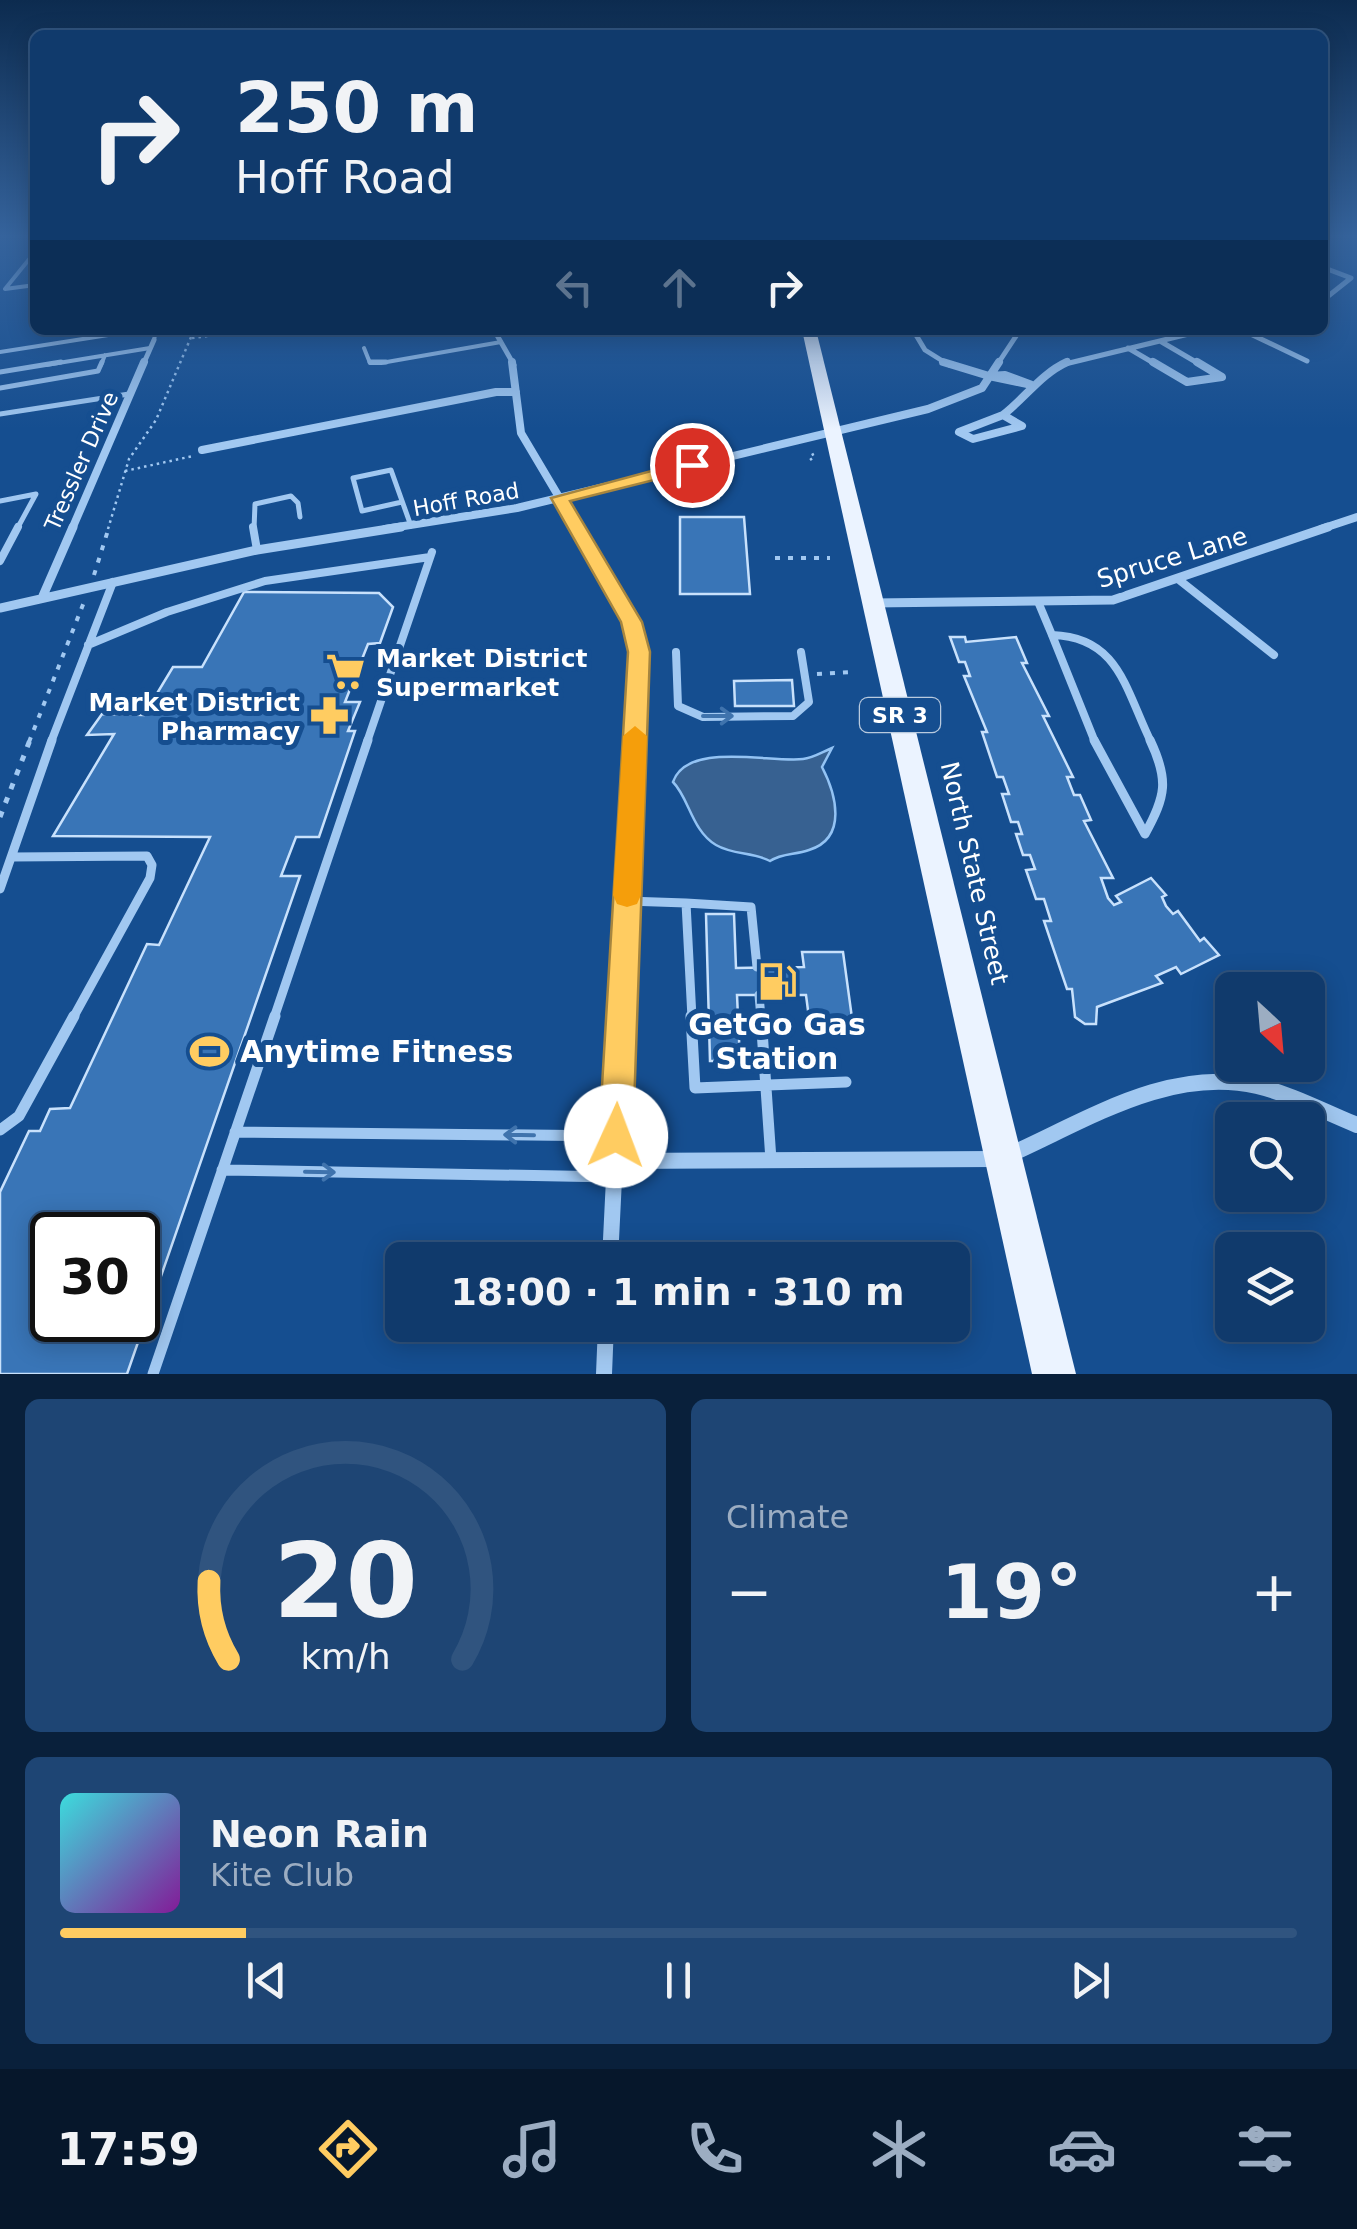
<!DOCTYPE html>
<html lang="en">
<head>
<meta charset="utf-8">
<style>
	:root { --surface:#103a6c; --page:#1e4574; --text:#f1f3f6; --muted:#9cadc2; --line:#30547f; --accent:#ffcc61 }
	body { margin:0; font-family:"DejaVu Sans",sans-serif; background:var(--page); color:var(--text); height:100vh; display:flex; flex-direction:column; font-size:38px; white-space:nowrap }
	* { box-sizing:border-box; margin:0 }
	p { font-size:32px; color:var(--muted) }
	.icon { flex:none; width:55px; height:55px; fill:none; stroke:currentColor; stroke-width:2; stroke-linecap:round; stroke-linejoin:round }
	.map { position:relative; height:1374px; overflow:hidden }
	.sheet { display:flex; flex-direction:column; gap:25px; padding:25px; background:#09203b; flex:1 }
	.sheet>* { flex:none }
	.banner { position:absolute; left:30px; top:30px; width:1298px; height:305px; border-radius:15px; box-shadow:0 5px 25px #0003,0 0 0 2px var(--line); background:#103a6c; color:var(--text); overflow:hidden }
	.needle { width:65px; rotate:154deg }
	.tools { position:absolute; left:1215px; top:972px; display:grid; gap:20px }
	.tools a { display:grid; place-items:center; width:110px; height:110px; border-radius:15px; background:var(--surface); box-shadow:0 5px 25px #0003,0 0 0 2px var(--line); font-size:50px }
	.speed { position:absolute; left:30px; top:1212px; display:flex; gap:20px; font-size:50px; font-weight:700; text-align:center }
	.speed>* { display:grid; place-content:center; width:130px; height:130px; border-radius:50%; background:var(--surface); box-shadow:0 5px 25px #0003,0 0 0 2px var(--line); line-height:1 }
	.speed .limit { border:5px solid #111; border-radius:15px; background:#fff; color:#111 }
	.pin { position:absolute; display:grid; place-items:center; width:85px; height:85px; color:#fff; margin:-42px; border:5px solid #fff; border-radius:50%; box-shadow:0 2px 10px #0007 }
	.me { position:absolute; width:110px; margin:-55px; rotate:2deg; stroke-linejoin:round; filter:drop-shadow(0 0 8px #0008) }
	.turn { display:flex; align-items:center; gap:35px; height:210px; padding:0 40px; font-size:45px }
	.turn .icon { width:130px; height:130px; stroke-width:2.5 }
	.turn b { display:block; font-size:70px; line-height:85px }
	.lanes { display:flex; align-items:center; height:95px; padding:0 40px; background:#0003; justify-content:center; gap:50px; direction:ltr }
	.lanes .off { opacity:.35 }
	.big { font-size:75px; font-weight:700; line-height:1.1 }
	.sheet .card { flex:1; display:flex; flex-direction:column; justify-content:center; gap:15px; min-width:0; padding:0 35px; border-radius:15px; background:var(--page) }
	.sheet .dial { align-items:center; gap:0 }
	.dial svg { height:260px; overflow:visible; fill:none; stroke:var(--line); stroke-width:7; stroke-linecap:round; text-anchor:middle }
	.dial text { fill:var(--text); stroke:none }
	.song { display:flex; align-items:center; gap:30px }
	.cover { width:120px; height:120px; border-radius:15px; background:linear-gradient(135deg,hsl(180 70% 55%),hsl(290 70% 35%)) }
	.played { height:10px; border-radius:5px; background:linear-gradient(90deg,var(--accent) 15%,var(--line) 15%) }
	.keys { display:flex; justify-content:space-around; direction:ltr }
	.heat { display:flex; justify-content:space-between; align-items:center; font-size:55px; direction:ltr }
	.sheet .tiles { flex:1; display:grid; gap:25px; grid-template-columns:1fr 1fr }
	.card:last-child { grid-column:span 2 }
	.trip { position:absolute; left:385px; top:1242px; width:585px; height:100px; border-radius:15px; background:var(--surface); box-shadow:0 5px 25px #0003,0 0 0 2px var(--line); font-weight:700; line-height:100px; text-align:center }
	.tab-bar { display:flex; height:160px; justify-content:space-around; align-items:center; background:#06172b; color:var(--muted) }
	.tab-bar .icon { width:70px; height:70px }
	.tab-bar .selected { color:var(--accent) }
	.tab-bar b { font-size:45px; color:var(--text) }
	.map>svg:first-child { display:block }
	.water { fill:#376191; stroke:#93c3f4; stroke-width:2.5 }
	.building { fill:#3975b7; stroke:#c8e1fc; stroke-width:2.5; fill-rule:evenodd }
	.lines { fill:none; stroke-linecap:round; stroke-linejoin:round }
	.path-far2 { stroke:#a1c8f1; stroke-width:2.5; stroke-dasharray:2.5 4; stroke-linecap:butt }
	.path-far1 { stroke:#a1c8f1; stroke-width:4; stroke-dasharray:5 8; stroke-linecap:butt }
	.path { stroke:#a1c8f1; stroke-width:5; stroke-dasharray:6 9; stroke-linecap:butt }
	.service-far4 { stroke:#a1c8f1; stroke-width:4 }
	.service-far3 { stroke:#a1c8f1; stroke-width:5 }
	.service-far2 { stroke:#a1c8f1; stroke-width:8 }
	.service-far1 { stroke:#a1c8f1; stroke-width:9 }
	.service { stroke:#a1c8f1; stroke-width:11 }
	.minor-far4 { stroke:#a1c8f1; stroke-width:5 }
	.minor-far3 { stroke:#a1c8f1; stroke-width:8 }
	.minor-far2 { stroke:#a1c8f1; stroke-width:9 }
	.minor-far1 { stroke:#a1c8f1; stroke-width:12 }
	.minor { stroke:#a1c8f1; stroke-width:16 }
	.primary { fill:#ebf3ff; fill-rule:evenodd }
	.oneway { stroke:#3f73ad }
	.route { fill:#ffcc61; stroke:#a6853f; stroke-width:2.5 }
	.slow { fill:#f59e0b }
	.labels { text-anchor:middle; stroke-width:10; stroke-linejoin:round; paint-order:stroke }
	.far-street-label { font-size:22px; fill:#fff; stroke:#154e90 }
	.shield { fill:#154e90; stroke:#b9cade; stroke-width:2.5 }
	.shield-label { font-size:22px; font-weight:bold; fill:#fff }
	.street-label { font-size:25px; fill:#fff; stroke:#154e90 }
	.poi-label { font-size:25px; font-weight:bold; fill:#fff; stroke:#154e90; text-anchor:start }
	.near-poi-label { font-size:30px; font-weight:bold; fill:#fff; stroke:#154e90 }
</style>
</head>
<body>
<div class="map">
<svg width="1357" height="1374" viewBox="0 0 1357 1374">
	<rect width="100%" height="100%" fill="#154e90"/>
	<!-- water -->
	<path class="water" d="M 832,748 L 822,767 C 836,794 848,838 809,850 C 795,855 782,853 770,861 C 753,852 733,855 716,845 C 692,831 689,798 673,782 C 687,741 770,763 803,759 C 813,758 822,752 832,748 Z"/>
	<!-- building -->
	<path class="building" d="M 680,517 L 744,517 L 750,594 L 680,594 Z
		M 244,592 L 379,593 L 393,607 L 380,643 L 368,644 L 345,702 L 360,702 L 348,731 L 355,731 L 319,837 L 296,837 L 281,876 L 300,876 L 127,1374 L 0,1374 L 0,1192 L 29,1131 L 40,1131 L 50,1109 L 70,1108 L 147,944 L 159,945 L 210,837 L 53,836 L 114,734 L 87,735 L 102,714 L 144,715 L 173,667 L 202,667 ZM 52,1235 L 138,1235 L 138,1320 L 52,1320 Z
		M 950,637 L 965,637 L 966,642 L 1016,637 L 1027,663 L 1022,663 L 1049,716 L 1043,716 L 1073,777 L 1067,777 L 1074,795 L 1080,795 L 1091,820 L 1084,821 L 1113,878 L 1101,878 L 1108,898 L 1114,905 L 1121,902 L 1116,896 L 1151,878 L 1166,895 L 1162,897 L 1166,906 L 1173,914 L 1178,911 L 1200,941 L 1204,938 L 1219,955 L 1181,974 L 1176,967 L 1156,976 L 1162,983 L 1097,1007 L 1096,1024 L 1085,1024 L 1075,1017 L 1072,989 L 1067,989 L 1044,921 L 1051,921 L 1044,899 L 1036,899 L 1026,870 L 1035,869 L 1030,855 L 1023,855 L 1016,834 L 1022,834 L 1018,822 L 1011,822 L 1002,794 L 1009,794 L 1003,777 L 997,777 L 982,732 L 987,732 L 964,676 L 970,676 L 965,662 L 959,662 Z
		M 792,680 L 794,706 L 735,706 L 734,681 Z
		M 706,914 L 734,914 L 736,968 L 804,967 L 802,952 L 843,952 L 852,1018 L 809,1018 L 806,995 L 737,995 L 740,1061 L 710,1061 Z"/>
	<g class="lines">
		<!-- path-far2 -->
		<path class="path-far2" d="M 192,338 L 257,330
			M 810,460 L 814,457 L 811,451
			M 125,471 L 193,456
			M 703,476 L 721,502
			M 108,529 L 129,459 L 156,420 L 194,330"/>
		<!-- path-far1 -->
		<path class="path-far1" d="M 775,558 L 830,558
			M 94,575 L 109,527
			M 817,674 L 852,672
			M 29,742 L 84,602"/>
		<!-- path -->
		<path class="path" d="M 0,817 L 30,740"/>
		<!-- service-far4 -->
		<path class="service-far4" d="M 35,252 L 5,289 L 35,285
			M 147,330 L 155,335 L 154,340
			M 364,348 L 370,363 L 381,363 L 501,342
			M 0,352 L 140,330
			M 46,365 L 150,348
			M 101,365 L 105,355"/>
		<!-- service-far3 -->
		<path class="service-far3" d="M 370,362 L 386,362
			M 0,372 L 61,362
			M 0,388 L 98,371 L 102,362
			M 0,414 L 129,394
			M 0,501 L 36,494 L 17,529
			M 402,502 L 362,511 L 353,478 L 391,470 L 411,526
			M 254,529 L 255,504 L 291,496 L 298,503 L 300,517"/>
		<!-- service-far2 -->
		<path class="service-far2" d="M 253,527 L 257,550
			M 0,561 L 18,527
			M 1178,579 L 1274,655
			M 1039,604 L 1052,635
			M 1052,635 C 1119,637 1125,689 1151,742
			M 1052,635 L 1095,742
			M 88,645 L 167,612 L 265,581 L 430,557
			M 676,652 L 678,706 L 703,717 L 793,716 L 809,702 L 801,652
			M 51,742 L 113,582
			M 367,742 L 432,552"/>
		<!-- service-far1 -->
		<path class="service-far1" d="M 1094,740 L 1145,834 C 1166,796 1169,780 1150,740
			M 12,857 L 147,856 L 152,865 L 150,878 L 73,1018
			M 0,889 L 52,740
			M 627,901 L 686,903 L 692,1018
			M 686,903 L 751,907 L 757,967
			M 759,995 L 761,1018
			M 274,1018 L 368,740"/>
		<!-- service -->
		<path class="service" d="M 691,1016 L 695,1088 L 846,1082
			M 761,1016 L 771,1160
			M 0,1130 L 19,1116 L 74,1016
			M 235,1132 L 616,1136
			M 222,1170 L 613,1177
			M 153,1374 L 275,1016"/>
		<!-- minor-far4 -->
		<path class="minor-far4" d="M 1322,267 L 1351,278 L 1322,301
			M 494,330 L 514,365
			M 913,330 L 925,350 L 949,365
			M 1242,330 L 1307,361
			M 1160,341 L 1201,365
			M 1128,348 L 1157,365
			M 143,365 L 154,340
			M 997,365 L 1020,330
			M 1061,365 L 1205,330"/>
		<!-- minor-far3 -->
		<path class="minor-far3" d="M 512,362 L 521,433 L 578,529
			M 943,362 L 989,376
			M 1153,362 L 1187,382 L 1222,377 L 1197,362
			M 1005,375 L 1032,385 L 989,376 Z
			M 1003,415 L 1022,426 L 973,439 L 959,432 Z
			M 1003,415 C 1026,397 1041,374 1067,362
			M 202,450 L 496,392 L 516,392
			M 72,529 L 144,362
			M 385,529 L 517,508 L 928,409 L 982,388 L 999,362
			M 1321,529 L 1357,517"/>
		<!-- minor-far2 -->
		<path class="minor-far2" d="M 576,527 L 632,622 L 639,652 L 635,742
			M 42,598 L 73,527
			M 873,603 L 1113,600 L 1328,527
			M 0,608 L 257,550 L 401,527"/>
		<!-- minor-far1 -->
		<path class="minor-far1" d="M 622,1018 L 635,740"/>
		<!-- minor -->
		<path class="minor" d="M 1011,1154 C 1087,1120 1170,1066 1257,1086 C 1291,1094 1325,1112 1357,1125
			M 615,1161 L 995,1159
			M 610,1260 L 622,1016
			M 604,1374 L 606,1325"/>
		<!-- primary -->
		<path class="primary" d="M 802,330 L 816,330 L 1076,1374 L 1032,1374 Z"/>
	</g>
	<!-- one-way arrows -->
	<defs><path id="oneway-shaft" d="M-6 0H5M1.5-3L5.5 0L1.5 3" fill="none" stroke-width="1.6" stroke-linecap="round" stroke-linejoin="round" transform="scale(2.5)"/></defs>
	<g class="oneway">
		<use href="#oneway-shaft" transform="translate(718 716)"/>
		<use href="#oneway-shaft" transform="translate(519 1135) rotate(-179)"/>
		<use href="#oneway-shaft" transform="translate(320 1172) rotate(1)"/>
	</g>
	<!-- sky -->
	<linearGradient id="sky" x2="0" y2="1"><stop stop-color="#0c2b4f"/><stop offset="0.55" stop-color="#35639c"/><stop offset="1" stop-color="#35639c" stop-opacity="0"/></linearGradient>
	<rect width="1357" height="429" fill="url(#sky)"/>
	<!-- route -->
	<path class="route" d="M 692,460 L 701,465 L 698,469 L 570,501 L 642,622 L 650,652 L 633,1136 L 628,1148 L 616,1153 L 604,1148 L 599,1136 L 628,652 L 621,622 L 551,498 Z"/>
	<!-- slow -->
	<path class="slow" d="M 635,726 L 647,736 L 641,895 L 637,904 L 627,907 L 617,904 L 613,895 L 623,736 Z"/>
	<!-- icons -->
	<defs>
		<symbol id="supermarket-bare" viewBox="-9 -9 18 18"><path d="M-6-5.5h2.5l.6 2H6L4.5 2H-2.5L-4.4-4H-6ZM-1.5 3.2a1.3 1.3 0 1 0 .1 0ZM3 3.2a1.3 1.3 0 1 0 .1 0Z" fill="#ffcc61" stroke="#154e90" stroke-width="2.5" paint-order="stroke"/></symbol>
		<symbol id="pharmacy-bare" viewBox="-9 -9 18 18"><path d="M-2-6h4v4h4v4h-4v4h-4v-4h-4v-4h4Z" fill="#ffcc61" stroke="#154e90" stroke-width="2.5" paint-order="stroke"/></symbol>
		<symbol id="fuel-bare" viewBox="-9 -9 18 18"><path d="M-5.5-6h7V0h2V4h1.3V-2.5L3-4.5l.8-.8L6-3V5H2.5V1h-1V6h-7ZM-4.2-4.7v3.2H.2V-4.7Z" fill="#ffcc61" stroke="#154e90" stroke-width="2.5" paint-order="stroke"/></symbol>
		<symbol id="stadium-bare" viewBox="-9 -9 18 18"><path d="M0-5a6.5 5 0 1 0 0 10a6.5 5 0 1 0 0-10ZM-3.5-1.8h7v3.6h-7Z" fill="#ffcc61" stroke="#154e90" stroke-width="2.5" paint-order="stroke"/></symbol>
	</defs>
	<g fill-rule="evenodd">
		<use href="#supermarket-bare" x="318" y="644" width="55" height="55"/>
		<use href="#pharmacy-bare" x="302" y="688" width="55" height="55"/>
		<use href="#fuel-bare" x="750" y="954" width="55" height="55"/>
		<use href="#stadium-bare" x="182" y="1024" width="55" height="55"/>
	</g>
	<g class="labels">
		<!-- far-street labels -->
		<g class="far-street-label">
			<text transform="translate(81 461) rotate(-66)" y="8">Tressler Drive</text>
			<text transform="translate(466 499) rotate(-10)" y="8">Hoff Road</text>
		</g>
		<!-- shield labels -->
		<rect class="shield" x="860" y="698" width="80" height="34" rx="8"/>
		<g class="shield-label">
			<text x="900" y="723">SR 3</text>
		</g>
		<!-- street labels -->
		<g class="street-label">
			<text transform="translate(1172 557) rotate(-17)" y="9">Spruce Lane</text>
			<text transform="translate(975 873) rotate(77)" y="9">North State Street</text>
		</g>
		<!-- poi labels -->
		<g class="poi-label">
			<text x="376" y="667">Market District<tspan x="376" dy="29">Supermarket</tspan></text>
			<text x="300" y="711" text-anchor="end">Market District<tspan x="300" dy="29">Pharmacy</tspan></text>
		</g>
		<!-- near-poi labels -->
		<g class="near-poi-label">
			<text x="777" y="1035">GetGo Gas<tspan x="777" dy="34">Station</tspan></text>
			<text x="240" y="1062" text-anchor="start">Anytime Fitness</text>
		</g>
	</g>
</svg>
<div class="tools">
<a><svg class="needle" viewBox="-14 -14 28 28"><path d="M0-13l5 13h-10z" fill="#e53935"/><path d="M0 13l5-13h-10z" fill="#9cadc2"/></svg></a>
<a><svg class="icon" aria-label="search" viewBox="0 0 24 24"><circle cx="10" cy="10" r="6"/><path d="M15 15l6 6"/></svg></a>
<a><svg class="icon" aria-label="layers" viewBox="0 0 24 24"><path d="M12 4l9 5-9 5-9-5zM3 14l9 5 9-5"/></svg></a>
</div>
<div class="speed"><div class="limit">30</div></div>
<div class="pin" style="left:692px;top:465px;background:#d93025"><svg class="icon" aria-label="arrive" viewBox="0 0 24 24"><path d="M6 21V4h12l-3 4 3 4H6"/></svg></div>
<svg class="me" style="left:616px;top:1136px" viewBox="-20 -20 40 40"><circle r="19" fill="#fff"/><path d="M0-13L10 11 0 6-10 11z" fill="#ffcc61"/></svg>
<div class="trip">18:00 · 1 min · 310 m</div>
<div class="banner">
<div class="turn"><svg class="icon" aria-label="right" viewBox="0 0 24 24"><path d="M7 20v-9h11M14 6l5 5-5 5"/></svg><div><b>250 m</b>Hoff Road</div></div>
<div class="lanes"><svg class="icon off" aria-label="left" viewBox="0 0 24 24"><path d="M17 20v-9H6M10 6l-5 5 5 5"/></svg><svg class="icon off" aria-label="ahead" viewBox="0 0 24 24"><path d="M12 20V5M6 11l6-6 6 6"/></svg><svg class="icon" aria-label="right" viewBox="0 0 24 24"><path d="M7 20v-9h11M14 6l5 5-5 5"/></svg></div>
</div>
</div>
<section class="sheet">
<div class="tiles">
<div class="card dial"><svg viewBox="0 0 100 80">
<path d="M14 69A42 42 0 1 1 86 69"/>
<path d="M14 69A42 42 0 0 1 8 45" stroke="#ffcc61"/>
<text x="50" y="56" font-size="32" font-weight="700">20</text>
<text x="50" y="72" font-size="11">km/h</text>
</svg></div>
<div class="card"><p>Climate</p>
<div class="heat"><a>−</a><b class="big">19°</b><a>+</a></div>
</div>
<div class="card">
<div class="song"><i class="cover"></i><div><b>Neon Rain</b><p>Kite Club</p></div></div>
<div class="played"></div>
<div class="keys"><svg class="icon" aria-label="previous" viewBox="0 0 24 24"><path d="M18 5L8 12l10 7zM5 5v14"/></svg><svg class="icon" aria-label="pause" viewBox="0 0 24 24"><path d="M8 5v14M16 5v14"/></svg><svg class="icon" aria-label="next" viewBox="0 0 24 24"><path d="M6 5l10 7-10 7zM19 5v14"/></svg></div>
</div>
</div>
</section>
<nav class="tab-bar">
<b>17:59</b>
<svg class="icon selected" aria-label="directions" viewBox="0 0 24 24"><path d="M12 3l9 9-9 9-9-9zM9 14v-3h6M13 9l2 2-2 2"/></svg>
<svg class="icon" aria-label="music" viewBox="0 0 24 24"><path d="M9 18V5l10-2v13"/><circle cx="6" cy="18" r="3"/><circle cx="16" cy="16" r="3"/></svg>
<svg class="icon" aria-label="phone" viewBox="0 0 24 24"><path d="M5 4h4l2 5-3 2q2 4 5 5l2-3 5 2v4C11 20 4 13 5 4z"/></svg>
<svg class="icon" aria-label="climate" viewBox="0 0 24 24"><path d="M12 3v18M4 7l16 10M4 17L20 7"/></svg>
<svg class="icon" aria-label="car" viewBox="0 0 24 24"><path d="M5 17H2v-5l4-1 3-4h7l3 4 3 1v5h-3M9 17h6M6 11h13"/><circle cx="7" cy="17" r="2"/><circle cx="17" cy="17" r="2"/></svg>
<svg class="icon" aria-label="filters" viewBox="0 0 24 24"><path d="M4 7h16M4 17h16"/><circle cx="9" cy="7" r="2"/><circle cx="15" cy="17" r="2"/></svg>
</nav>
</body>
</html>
